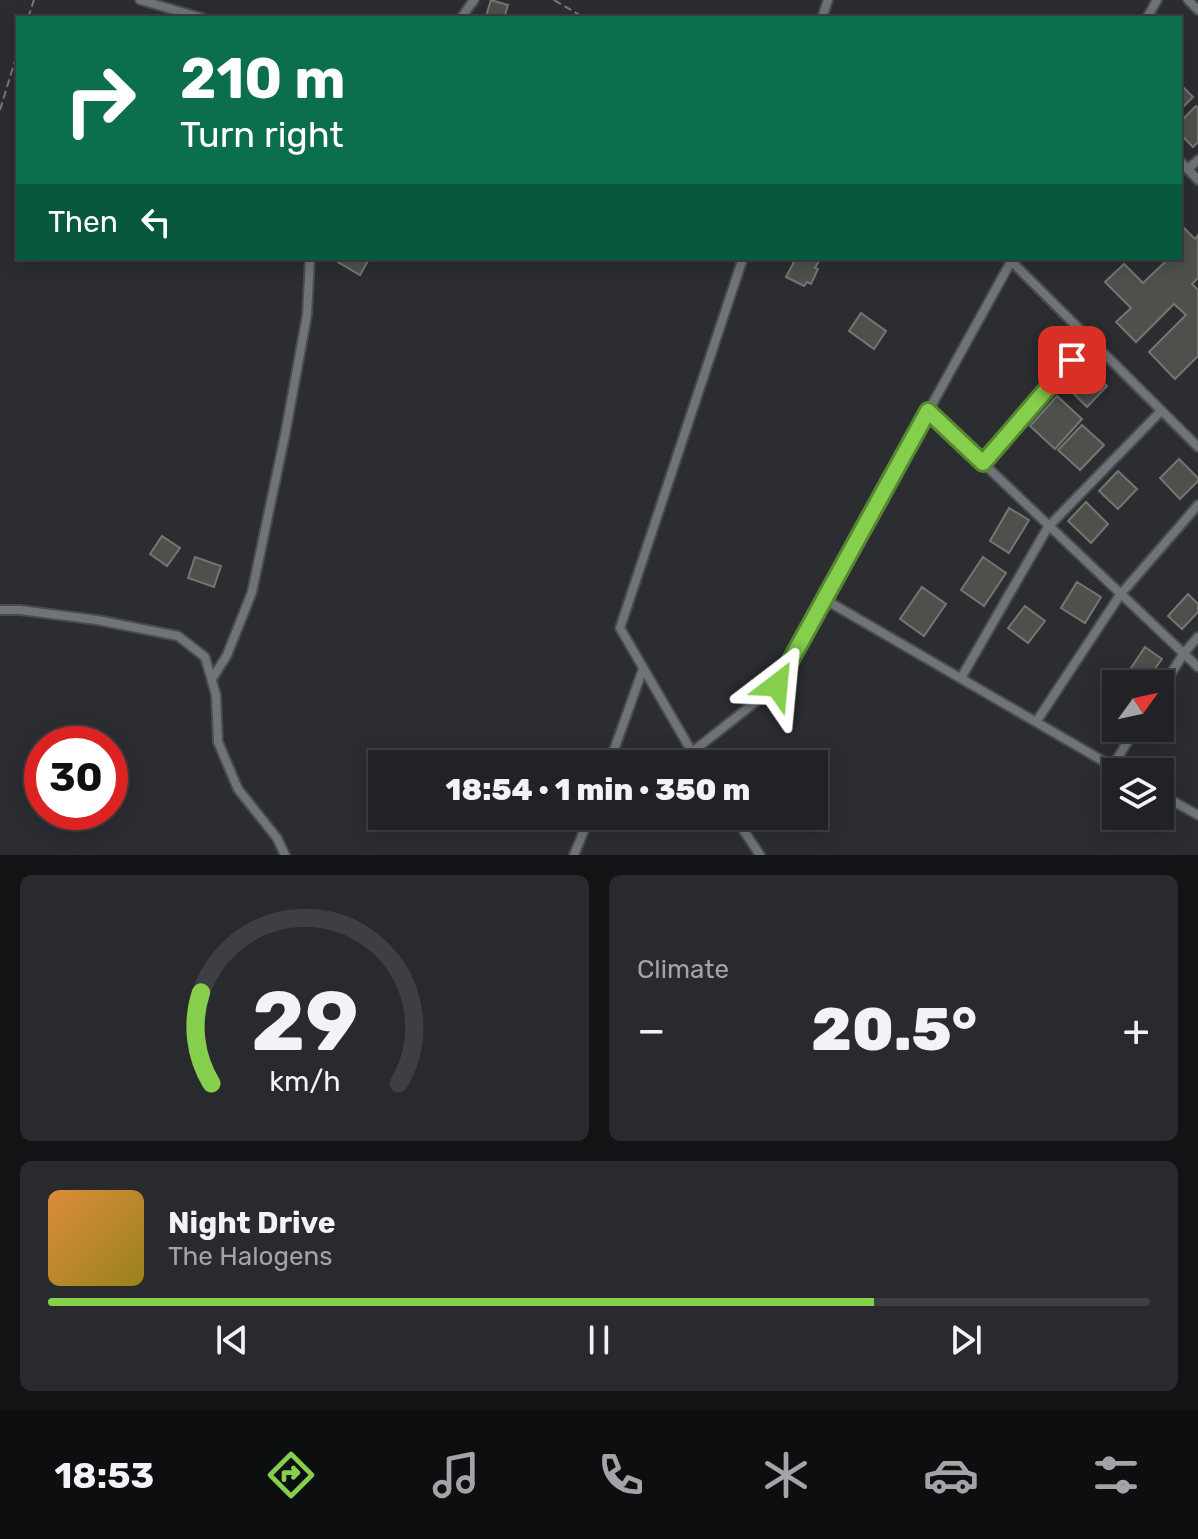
<!DOCTYPE html>
<html lang="en">
<head>
<meta charset="utf-8">
<style>
	:root { --surface:#202225; --page:#282a2d; --text:#f1f3f6; --muted:#a2a4a7; --line:#3d3f42; --accent:#85cf4c }
	body { margin:0; font-family:Rubik,sans-serif; background:var(--page); color:var(--text); height:100vh; display:flex; flex-direction:column; font-size:30px; white-space:nowrap }
	* { box-sizing:border-box; margin:0 }
	p { font-size:26px; color:var(--muted) }
	.icon { flex:none; width:44px; height:44px; fill:none; stroke:currentColor; stroke-width:2; stroke-linecap:round; stroke-linejoin:round }
	.map { position:relative; height:855px; overflow:hidden }
	.panel { display:flex; flex-direction:column; gap:20px; padding:20px; background:#121314; flex:1 }
	.panel>* { flex:none }
	.hud { position:absolute; left:16px; top:16px; width:1166px; height:244px; border-radius:0px; box-shadow:0 4px 20px #0003,0 0 0 2px var(--line); background:#0b6e4f; color:#fff; overflow:hidden }
	.needle { width:52px; rotate:57deg }
	.fabs { position:absolute; left:1102px; top:670px; display:grid; gap:16px }
	.fabs a { display:grid; place-items:center; width:72px; height:72px; border-radius:0px; background:var(--surface); box-shadow:0 4px 20px #0003,0 0 0 2px var(--line); font-size:40px }
	.speed { position:absolute; left:24px; top:726px; display:flex; gap:16px; font-size:40px; font-weight:700; text-align:center }
	.speed>* { display:grid; place-content:center; width:104px; height:104px; border-radius:50%; background:var(--surface); box-shadow:0 4px 20px #0003,0 0 0 2px var(--line); line-height:1 }
	.speed .limit { border:12px solid #d22; background:#fff; color:#111 }
	.pin { position:absolute; display:grid; place-items:center; width:68px; height:68px; color:#fff; margin:-34px; border-radius:16px; box-shadow:0 4px 12px #0006 }
	.me { position:absolute; width:88px; margin:-44px; rotate:29deg; stroke-linejoin:round; filter:drop-shadow(0 0 6px #0008) }
	.turn { display:flex; align-items:center; gap:28px; height:168px; padding:0 32px; font-size:36px }
	.turn .icon { width:104px; height:104px; stroke-width:2.5 }
	.turn b { display:block; font-size:56px; line-height:68px }
	.then { display:flex; align-items:center; height:76px; padding:0 32px; background:#0003; gap:16px; font-size:30px }
	.big { font-size:60px; font-weight:800; line-height:1.1 }
	.panel .widget { flex:1; display:flex; flex-direction:column; justify-content:center; gap:12px; min-width:0; padding:0 28px; border-radius:12px; background:var(--page) }
	.panel .dial { align-items:center; gap:0 }
	.dial svg { height:208px; overflow:visible; fill:none; stroke:var(--line); stroke-width:7; stroke-linecap:round; text-anchor:middle }
	.dial text { fill:var(--text); stroke:none }
	.song { display:flex; align-items:center; gap:24px }
	.cover { width:96px; height:96px; border-radius:12px; background:linear-gradient(135deg,hsl(30 70% 55%),hsl(50 70% 35%)) }
	.played { height:8px; border-radius:4px; background:linear-gradient(90deg,var(--accent) 75%,var(--line) 75%) }
	.keys { display:flex; justify-content:space-around; direction:ltr }
	.heat { display:flex; justify-content:space-between; align-items:center; font-size:44px; direction:ltr }
	.panel .tiles { flex:1; display:grid; gap:20px; grid-template-columns:1fr 1fr }
	.widget:last-child { grid-column:span 2 }
	.trip { position:absolute; left:368px; top:750px; width:460px; height:80px; border-radius:0px; background:var(--surface); box-shadow:0 4px 20px #0003,0 0 0 2px var(--line); font-weight:800; line-height:80px; text-align:center }
	.tabs { display:flex; height:128px; justify-content:space-around; align-items:center; background:#0d0e0f; color:var(--muted) }
	.tabs .icon { width:56px; height:56px }
	.tabs .current { color:var(--accent) }
	.tabs b { font-size:36px; color:var(--text) }
	.map>svg:first-child { display:block }
	.building { fill:#4d504b; stroke:#737671; stroke-width:2 }
	.lines { fill:none; stroke-linecap:round; stroke-linejoin:round }
	.minor-casing { stroke:#494b4e; stroke-width:12 }
	.path { stroke:#77787c; stroke-width:2; stroke-dasharray:8 4; stroke-linecap:butt }
	.minor { stroke:#707378; stroke-width:8 }
	.route-casing { stroke:#568731; stroke-width:20 }
	.route { stroke:#85cf4c; stroke-width:14 }
</style>
</head>
<body>
<div class="map">
<svg width="1198" height="855" viewBox="0 0 1198 855">
	<rect width="100%" height="100%" fill="#2b2d31"/>
	<!-- building -->
	<path class="building" d="M 491,0 L 508,5 L 504,18 L 494,18 L 486,16 Z
		M 1180,84 L 1193,97 L 1180,110 Z
		M 1196,106 L 1198,108 L 1198,142 L 1193,147 L 1180,134 L 1180,122 Z
		M 1180,224 L 1195,239 L 1198,235 L 1198,278 L 1192,284 L 1198,290 L 1198,356 L 1175,379 L 1149,352 L 1186,315 L 1174,304 L 1136,342 L 1116,322 L 1131,308 L 1105,282 L 1124,264 L 1143,283 L 1169,258 L 1180,258 Z
		M 340,258 L 367,258 L 369,259 L 360,275 L 338,262 Z
		M 796,258 L 812,258 L 819,261 L 815,268 L 818,269 L 811,284 L 807,282 L 804,286 L 786,277 Z
		M 861,313 L 886,331 L 874,349 L 849,331 Z
		M 1087,366 L 1107,386 L 1087,407 L 1066,386 Z
		M 1057,396 L 1082,419 L 1055,449 L 1030,426 Z
		M 1082,425 L 1104,445 L 1080,470 L 1058,450 Z
		M 1179,459 L 1198,478 L 1198,481 L 1180,499 L 1160,478 Z
		M 1118,471 L 1137,489 L 1118,509 L 1099,491 Z
		M 1086,502 L 1108,524 L 1091,543 L 1068,521 Z
		M 1009,508 L 1029,520 L 1009,553 L 990,541 Z
		M 162,536 L 180,548 L 167,566 L 150,554 Z
		M 195,557 L 221,566 L 214,587 L 188,578 Z
		M 983,557 L 1006,573 L 984,606 L 961,590 Z
		M 1077,582 L 1101,597 L 1085,623 L 1061,608 Z
		M 922,587 L 946,604 L 924,636 L 900,619 Z
		M 1188,594 L 1198,604 L 1198,612 L 1182,629 L 1168,616 Z
		M 1025,606 L 1045,621 L 1028,643 L 1008,628 Z
		M 1145,647 L 1162,659 L 1144,684 L 1142,684 L 1127,674 Z"/>
	<g class="lines">
		<defs>
			<path id="minor" d="M 140,0 L 202,18
				M 1188,0 L 1198,10
				M 461,18 L 474,0
				M 822,18 L 828,0
				M 1147,18 L 1157,0
				M 1180,161 L 1198,180
				M 1188,169 L 1198,160
				M 1011,261 L 1198,447
				M 928,411 L 1198,667
				M 983,463 L 1089,340
				M 824,599 L 1122,772
				M 0,610 L 20,610 L 97,620 L 178,636 L 205,657 L 216,695 L 218,742 L 238,789 L 277,838 L 285,855
				M 961,678 L 1048,527 L 1161,411
				M 212,679 L 227,655 L 252,592 L 285,435 L 307,315 L 310,258
				M 1160,691 L 1184,653 L 1198,637
				M 1036,722 L 1120,595 L 1198,505
				M 609,764 L 643,669
				M 677,764 L 777,685 L 1013,258
				M 699,764 L 620,628 L 743,258
				M 1112,767 L 1136,728
				M 1160,794 L 1198,815
				M 734,816 L 760,855
				M 587,825 L 601,816
				M 574,855 L 590,816"/>
		</defs>
		<!-- minor casing -->
		<use href="#minor" class="minor-casing"/>
		<!-- path -->
		<path class="path" d="M 554,0 L 585,18
			M 28,18 L 34,0
			M 0,110 L 18,51"/>
		<!-- minor -->
		<use href="#minor" class="minor"/>
	</g>
	<g class="lines">
		<defs>
			<path id="route" d="M 777,685 L 928,411 L 983,463 L 1072,360"/>
		</defs>
		<!-- route casing -->
		<use href="#route" class="route-casing"/>
		<!-- route -->
		<use href="#route" class="route"/>
	</g>
</svg>
<div class="fabs">
<a><svg class="needle" viewBox="-14 -14 28 28"><path d="M0-13l5 13h-10z" fill="#e53935"/><path d="M0 13l5-13h-10z" fill="#a2a4a7"/></svg></a>
<a><svg class="icon" aria-label="layers" viewBox="0 0 24 24"><path d="M12 4l9 5-9 5-9-5zM3 14l9 5 9-5"/></svg></a>
</div>
<div class="speed"><div class="limit">30</div></div>
<div class="pin" style="left:1072px;top:360px;background:#d93025"><svg class="icon" aria-label="arrive" viewBox="0 0 24 24"><path d="M6 21V4h12l-3 4 3 4H6"/></svg></div>
<svg class="me" style="left:777px;top:685px" viewBox="-20 -20 40 40"><path d="M0-17L14 15 0 8-14 15z" fill="#85cf4c" stroke="#fff" stroke-width="4"/></svg>
<div class="trip">18:54 · 1 min · 350 m</div>
<div class="hud">
<div class="turn"><svg class="icon" aria-label="right" viewBox="0 0 24 24"><path d="M7 20v-9h11M14 6l5 5-5 5"/></svg><div><b>210 m</b>Turn right</div></div>
<div class="then">Then<svg class="icon" aria-label="left" viewBox="0 0 24 24"><path d="M17 20v-9H6M10 6l-5 5 5 5"/></svg></div>
</div>
</div>
<section class="panel">
<div class="tiles">
<div class="widget dial"><svg viewBox="0 0 100 80">
<path d="M14 69A42 42 0 1 1 86 69"/>
<path d="M14 69A42 42 0 0 1 10 34" stroke="#85cf4c"/>
<text x="50" y="56" font-size="32" font-weight="700">29</text>
<text x="50" y="72" font-size="11">km/h</text>
</svg></div>
<div class="widget"><p>Climate</p>
<div class="heat"><a>−</a><b class="big">20.5°</b><a>+</a></div>
</div>
<div class="widget">
<div class="song"><i class="cover"></i><div><b>Night Drive</b><p>The Halogens</p></div></div>
<div class="played"></div>
<div class="keys"><svg class="icon" aria-label="previous" viewBox="0 0 24 24"><path d="M18 5L8 12l10 7zM5 5v14"/></svg><svg class="icon" aria-label="pause" viewBox="0 0 24 24"><path d="M8 5v14M16 5v14"/></svg><svg class="icon" aria-label="next" viewBox="0 0 24 24"><path d="M6 5l10 7-10 7zM19 5v14"/></svg></div>
</div>
</div>
</section>
<nav class="tabs">
<b>18:53</b>
<svg class="icon current" aria-label="directions" viewBox="0 0 24 24"><path d="M12 3l9 9-9 9-9-9zM9 14v-3h6M13 9l2 2-2 2"/></svg>
<svg class="icon" aria-label="music" viewBox="0 0 24 24"><path d="M9 18V5l10-2v13"/><circle cx="6" cy="18" r="3"/><circle cx="16" cy="16" r="3"/></svg>
<svg class="icon" aria-label="phone" viewBox="0 0 24 24"><path d="M5 4h4l2 5-3 2q2 4 5 5l2-3 5 2v4C11 20 4 13 5 4z"/></svg>
<svg class="icon" aria-label="climate" viewBox="0 0 24 24"><path d="M12 3v18M4 7l16 10M4 17L20 7"/></svg>
<svg class="icon" aria-label="car" viewBox="0 0 24 24"><path d="M5 17H2v-5l4-1 3-4h7l3 4 3 1v5h-3M9 17h6M6 11h13"/><circle cx="7" cy="17" r="2"/><circle cx="17" cy="17" r="2"/></svg>
<svg class="icon" aria-label="filters" viewBox="0 0 24 24"><path d="M4 7h16M4 17h16"/><circle cx="9" cy="7" r="2"/><circle cx="15" cy="17" r="2"/></svg>
</nav>
</body>
</html>
